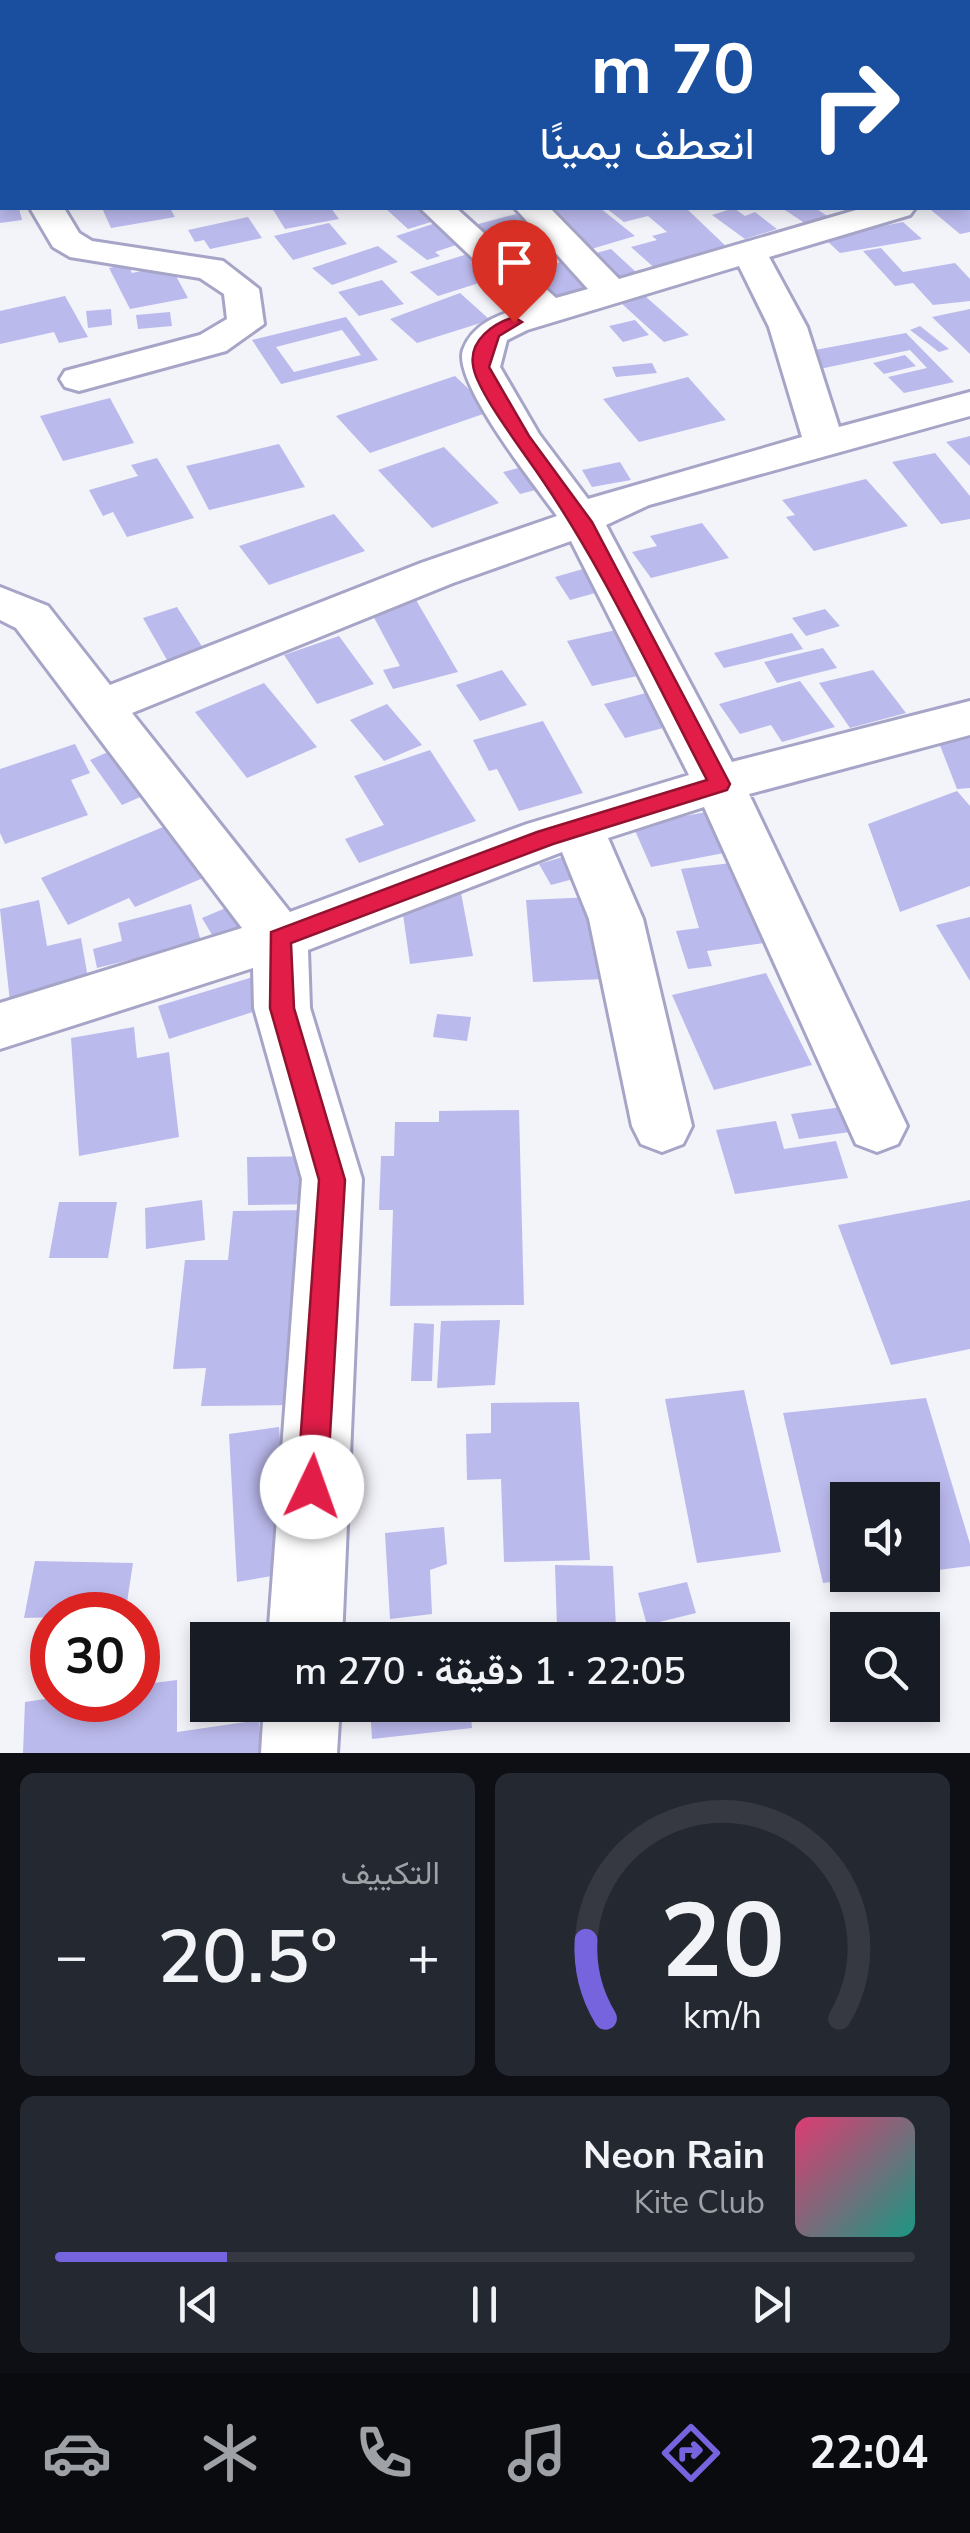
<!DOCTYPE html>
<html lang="ar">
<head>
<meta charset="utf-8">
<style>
	:root { --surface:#171b24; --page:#242831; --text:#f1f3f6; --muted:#9ea1a6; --line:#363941; --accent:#7663de }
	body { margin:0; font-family:"Nunito Sans",Vazirmatn,sans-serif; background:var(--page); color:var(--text); direction:rtl; height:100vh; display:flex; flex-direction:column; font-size:38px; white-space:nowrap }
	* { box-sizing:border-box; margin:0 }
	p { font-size:32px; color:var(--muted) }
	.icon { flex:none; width:55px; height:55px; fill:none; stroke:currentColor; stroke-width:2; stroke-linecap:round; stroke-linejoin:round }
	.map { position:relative; height:1753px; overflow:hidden; direction:ltr }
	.details { display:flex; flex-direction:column; gap:20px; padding:20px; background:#0d0f14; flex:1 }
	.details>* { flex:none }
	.banner { position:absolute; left:0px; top:0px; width:970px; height:210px; box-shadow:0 5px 15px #0003; direction:rtl; background:#1a4fa0; color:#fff; overflow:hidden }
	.tools { position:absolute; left:830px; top:1482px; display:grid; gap:20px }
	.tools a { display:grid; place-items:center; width:110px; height:110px; border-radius:0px; background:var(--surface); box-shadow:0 5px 15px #0003; font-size:50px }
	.speed { position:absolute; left:30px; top:1592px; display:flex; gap:20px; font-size:50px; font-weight:700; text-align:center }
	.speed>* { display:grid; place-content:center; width:130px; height:130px; border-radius:50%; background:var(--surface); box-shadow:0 5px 15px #0003; line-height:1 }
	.speed .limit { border:15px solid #d22; background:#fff; color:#111 }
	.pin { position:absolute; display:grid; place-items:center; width:85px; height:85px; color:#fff; margin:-102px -42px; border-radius:50% 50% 50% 0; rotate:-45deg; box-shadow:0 0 10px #0007 }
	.pin .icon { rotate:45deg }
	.me { position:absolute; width:110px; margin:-55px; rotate:3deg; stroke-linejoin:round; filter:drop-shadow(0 0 8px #0008) }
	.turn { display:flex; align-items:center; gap:35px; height:210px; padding:0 50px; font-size:45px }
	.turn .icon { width:130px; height:130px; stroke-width:2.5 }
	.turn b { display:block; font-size:70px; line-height:85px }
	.big { font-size:75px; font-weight:600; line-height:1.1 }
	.details .widget { flex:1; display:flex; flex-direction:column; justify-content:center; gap:15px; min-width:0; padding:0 35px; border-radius:15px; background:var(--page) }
	.details .dial { align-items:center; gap:0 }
	.dial svg { height:260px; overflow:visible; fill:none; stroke:var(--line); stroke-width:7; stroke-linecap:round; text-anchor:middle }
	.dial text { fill:var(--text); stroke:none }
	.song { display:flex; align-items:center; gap:30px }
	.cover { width:120px; height:120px; border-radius:15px; background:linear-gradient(135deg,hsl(340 70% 55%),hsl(170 70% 35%)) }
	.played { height:10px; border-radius:5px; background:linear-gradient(90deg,var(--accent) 20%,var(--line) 20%) }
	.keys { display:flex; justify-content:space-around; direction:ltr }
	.heat { display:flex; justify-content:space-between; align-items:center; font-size:55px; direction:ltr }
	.details .tiles { flex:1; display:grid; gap:20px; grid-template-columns:1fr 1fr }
	.widget:last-child { grid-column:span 2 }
	.trip { position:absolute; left:190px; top:1622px; width:600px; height:100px; border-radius:0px; background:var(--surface); box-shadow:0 5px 15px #0003; font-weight:600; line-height:100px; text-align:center; direction:rtl }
	.menu { display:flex; height:160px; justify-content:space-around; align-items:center; background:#090b0e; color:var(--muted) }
	.menu .icon { width:70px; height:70px }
	.menu .current { color:var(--accent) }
	.menu b { font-size:45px; color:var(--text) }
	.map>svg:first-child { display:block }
	.water { fill:#9896c7; stroke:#6e6d92; stroke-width:2.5 }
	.building { fill:#bbbaed; fill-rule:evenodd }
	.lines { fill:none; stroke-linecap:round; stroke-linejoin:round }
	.minor-casing { stroke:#a6a5c7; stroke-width:6 }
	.major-casing { stroke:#cfcfd1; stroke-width:5 }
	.minor { fill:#fff; fill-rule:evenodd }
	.major { fill:#b5b2dc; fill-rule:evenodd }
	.route { fill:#e11d48; stroke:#92132f; stroke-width:2.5 }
</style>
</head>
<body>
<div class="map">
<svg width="970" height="1753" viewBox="0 0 970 1753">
	<rect width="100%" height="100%" fill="#f3f3fa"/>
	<!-- water -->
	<path class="water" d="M 0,0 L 332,0 L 2,2 L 0,92 Z"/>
	<!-- building -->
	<path class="building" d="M 0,208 L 19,208 L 22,220 L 0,223 Z
		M 102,208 L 170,208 L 175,217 L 111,228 Z
		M 272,208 L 331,208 L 339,219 L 285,229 Z
		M 385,208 L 427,208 L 441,219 L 408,229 Z
		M 550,208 L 600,208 L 635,236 L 588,250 L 541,210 Z
		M 606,208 L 686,208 L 732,252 L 659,272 L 631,247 L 657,240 L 652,236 L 667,232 L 648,216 L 624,222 Z
		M 734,208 L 745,216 L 755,212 L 777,229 L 745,239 L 712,215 Z
		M 782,208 L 815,208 L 829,217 L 806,224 Z
		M 944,208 L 970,208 L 970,232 L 960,234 L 931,210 Z
		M 516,214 L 542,237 L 496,250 L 471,226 Z
		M 248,217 L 262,238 L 210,249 L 204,240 L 195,242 L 188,230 Z
		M 439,222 L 465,242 L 435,252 L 440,256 L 427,260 L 396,236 Z
		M 903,222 L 922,239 L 840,253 L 824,238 Z
		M 329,223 L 347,244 L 293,260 L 274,236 Z
		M 378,246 L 398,262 L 332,285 L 312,268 Z
		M 881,248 L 903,272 L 955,263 L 970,279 L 970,301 L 933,305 L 913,283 L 895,286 L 863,251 Z
		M 611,249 L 637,273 L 611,280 L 585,256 Z
		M 474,252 L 501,276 L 438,296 L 410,272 Z
		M 569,259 L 595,289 L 555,302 L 522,275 Z
		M 128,264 L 132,273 L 170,265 L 188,298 L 130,309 L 109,268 Z
		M 382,280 L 404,304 L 359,316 L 338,292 Z
		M 460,293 L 490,320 L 417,343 L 390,319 Z
		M 65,296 L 88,337 L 59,343 L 54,332 L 0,344 L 0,311 Z
		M 645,296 L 689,335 L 664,342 L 621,303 Z
		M 111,309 L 112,325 L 88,328 L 86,311 Z
		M 970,309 L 970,354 L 932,317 Z
		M 170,312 L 172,326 L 138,329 L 136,315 Z
		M 346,317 L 378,360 L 281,384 L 252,340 ZM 342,330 L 361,355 L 294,372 L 276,347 Z
		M 635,320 L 649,335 L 623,342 L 609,326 Z
		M 920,326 L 949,349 L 939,352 L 910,330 Z
		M 906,333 L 954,382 L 904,393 L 888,377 L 927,368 L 910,350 L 815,370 L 799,353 Z
		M 905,355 L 916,366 L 884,374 L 873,363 Z
		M 652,363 L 657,373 L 616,377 L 612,367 Z
		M 455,376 L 492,411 L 370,453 L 336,416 Z
		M 688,377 L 726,420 L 639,442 L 603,399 Z
		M 110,398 L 134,443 L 63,461 L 40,416 Z
		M 970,436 L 970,466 L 946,442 Z
		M 279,444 L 305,487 L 209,510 L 186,466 Z
		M 444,447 L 499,503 L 432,528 L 378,470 Z
		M 935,453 L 970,496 L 970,519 L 941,524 L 892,462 Z
		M 157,458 L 194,518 L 127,537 L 113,512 L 103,516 L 89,490 L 138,476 L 131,465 Z
		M 620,462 L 631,480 L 592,487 L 582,470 Z
		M 530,465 L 547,487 L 520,494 L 503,472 Z
		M 866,479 L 908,526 L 814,551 L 786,517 L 795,515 L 782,500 Z
		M 334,514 L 365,551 L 269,585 L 239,546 Z
		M 702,523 L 729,558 L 651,578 L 632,552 L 657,546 L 650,536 Z
		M 590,567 L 606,590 L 570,600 L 555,577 Z
		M 416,600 L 458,672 L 393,689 L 383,670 L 400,666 L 371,612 Z
		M 177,607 L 203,648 L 167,660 L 143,618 Z
		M 825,609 L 840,626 L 806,636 L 792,618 Z
		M 625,628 L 651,673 L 592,686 L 567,641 Z
		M 792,633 L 803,649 L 724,668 L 714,653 Z
		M 339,636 L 374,684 L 317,704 L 284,655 Z
		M 823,648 L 837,668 L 777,683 L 764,662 Z
		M 502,670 L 527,705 L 480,721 L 456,685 Z
		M 873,670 L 906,713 L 850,728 L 819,683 Z
		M 800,681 L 835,727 L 782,742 L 771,725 L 740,734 L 719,704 Z
		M 264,683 L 317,747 L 247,778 L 195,712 Z
		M 646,693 L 667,727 L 625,738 L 604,704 Z
		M 387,704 L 422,745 L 384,761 L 350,720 Z
		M 543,721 L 583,793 L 519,811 L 497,769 L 489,771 L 473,740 Z
		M 970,728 L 970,788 L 957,789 L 934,730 Z
		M 128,743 L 161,788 L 122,805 L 90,760 Z
		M 75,744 L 90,773 L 71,780 L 88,815 L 5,844 L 0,833 L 0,769 Z
		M 430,750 L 476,821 L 359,863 L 345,839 L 384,825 L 354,776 Z
		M 957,791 L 970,806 L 970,886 L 900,912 L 868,824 Z
		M 732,807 L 750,848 L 651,867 L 633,826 Z
		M 175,822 L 210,875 L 135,907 L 129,898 L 68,925 L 41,878 Z
		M 566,856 L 577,878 L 551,885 L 539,864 Z
		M 756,860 L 785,940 L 707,951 L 712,966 L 688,969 L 676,931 L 699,928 L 681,869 Z
		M 461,893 L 473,956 L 410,964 L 401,900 Z
		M 594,897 L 604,979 L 533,982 L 526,900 Z
		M 39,900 L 47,946 L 81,938 L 89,984 L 10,1002 L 0,909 Z
		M 240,902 L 252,924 L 215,940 L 202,918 Z
		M 191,904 L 201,942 L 97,968 L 93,949 L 122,941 L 118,923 Z
		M 970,917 L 970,981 L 936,925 Z
		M 766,973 L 812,1065 L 714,1090 L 672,995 Z
		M 253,977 L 265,1008 L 169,1039 L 158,1006 Z
		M 437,1014 L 471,1017 L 467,1041 L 433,1037 Z
		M 134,1027 L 137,1058 L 169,1052 L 179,1137 L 79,1156 L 71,1038 Z
		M 842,1107 L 850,1132 L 799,1139 L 791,1114 Z
		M 519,1110 L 524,1305 L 390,1306 L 393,1210 L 379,1210 L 381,1156 L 394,1156 L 395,1122 L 439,1122 L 439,1111 Z
		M 776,1121 L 784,1149 L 836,1141 L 848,1178 L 735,1194 L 716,1130 Z
		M 322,1156 L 323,1204 L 248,1205 L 247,1157 Z
		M 202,1200 L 205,1240 L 146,1249 L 145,1208 Z
		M 970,1200 L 970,1349 L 891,1365 L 838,1225 Z
		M 59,1202 L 117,1202 L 108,1258 L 49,1258 Z
		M 307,1210 L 294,1405 L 201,1406 L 206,1368 L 173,1369 L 185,1260 L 228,1260 L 233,1211 Z
		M 500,1320 L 495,1385 L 437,1388 L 441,1321 Z
		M 414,1323 L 434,1324 L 432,1381 L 411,1381 Z
		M 744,1390 L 781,1552 L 697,1563 L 665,1399 Z
		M 926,1398 L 970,1544 L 970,1566 L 922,1572 L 922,1500 L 848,1500 L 848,1575 L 873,1577 L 823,1583 L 783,1413 Z
		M 579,1402 L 590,1560 L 504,1562 L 501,1479 L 467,1480 L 466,1434 L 491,1433 L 491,1403 Z
		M 279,1427 L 290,1573 L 237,1582 L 229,1434 Z
		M 444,1527 L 447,1564 L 430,1570 L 432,1614 L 390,1619 L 385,1533 Z
		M 35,1561 L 133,1563 L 125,1615 L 24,1618 Z
		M 555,1565 L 613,1566 L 616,1628 L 557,1627 Z
		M 687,1582 L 696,1613 L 647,1625 L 638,1593 Z
		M 177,1680 L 177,1732 L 259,1720 L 261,1753 L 23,1753 L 25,1702 L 52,1698 L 138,1700 L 138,1685 Z
		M 370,1705 L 470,1705 L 472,1728 L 372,1739 Z"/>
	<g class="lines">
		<defs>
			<path id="minor" d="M 968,158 L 970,159 L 970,181 L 968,180 Z
				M 30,208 L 64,208 L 79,233 L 92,241 L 223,261 L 259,289 L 264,324 L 226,351 L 79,391 L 65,387 L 60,379 L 65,371 L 200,335 L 227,319 L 224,294 L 200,278 L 70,257 L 53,247 Z
				M 420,208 L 456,208 L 556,298 L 588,289 L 515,208 L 550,208 L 619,279 L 863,208 L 915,208 L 910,215 L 769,257 L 807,327 L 839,427 L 970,392 L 970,416 L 649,505 L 606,525 L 732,762 L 970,701 L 970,735 L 749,794 L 907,1126 L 898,1144 L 877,1152 L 856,1144 L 704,807 L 608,838 L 643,919 L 692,1126 L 683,1144 L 662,1152 L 641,1144 L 632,1126 L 589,919 L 562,852 L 308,950 L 310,1008 L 362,1179 L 342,1640 L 268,1640 L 302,1179 L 254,1008 L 253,968 L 0,1049 L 0,1003 L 242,928 L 16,628 L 0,620 L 0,587 L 48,606 L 110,685 L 421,563 L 557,516 C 537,488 452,382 463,350 C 473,323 499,315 524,307 ZM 739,266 L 769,327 L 802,437 L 588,499 L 539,434 L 500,367 L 507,340 L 527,330 ZM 571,541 L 689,775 L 527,824 L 290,912 L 132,713 L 453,583 Z
				M 264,1705 L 340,1705 L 337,1753 L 261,1753 Z"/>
			<path id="major" d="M 968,9 L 970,9 L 970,27 L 968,27 Z"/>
		</defs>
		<!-- minor casing -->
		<use href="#minor" class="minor-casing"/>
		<!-- major casing -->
		<use href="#major" class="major-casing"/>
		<!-- minor -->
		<use href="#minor" class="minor"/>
		<!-- major -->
		<use href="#major" class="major"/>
	</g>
	<!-- route -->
	<path class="route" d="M 514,317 L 522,322 L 499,336 L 489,367 L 529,436 L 592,522 L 730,784 L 727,790 L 553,844 L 291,943 L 294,1008 L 345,1180 L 327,1487 L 323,1498 L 312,1502 L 301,1498 L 297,1487 L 319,1180 L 270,1008 L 271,932 L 537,832 L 707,780 C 650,671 599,558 527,458 C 514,439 475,387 473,365 C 469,340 494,323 514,317 Z"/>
</svg>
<div class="tools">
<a><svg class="icon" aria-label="sound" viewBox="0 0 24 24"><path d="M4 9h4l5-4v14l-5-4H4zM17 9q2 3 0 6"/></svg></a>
<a><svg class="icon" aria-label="search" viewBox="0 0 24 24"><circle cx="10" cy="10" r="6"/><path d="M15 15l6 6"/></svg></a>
</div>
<div class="speed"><div class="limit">30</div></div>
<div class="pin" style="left:514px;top:322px;background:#d93025"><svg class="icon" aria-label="arrive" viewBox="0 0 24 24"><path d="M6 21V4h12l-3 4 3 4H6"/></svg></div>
<svg class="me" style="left:312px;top:1487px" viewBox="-20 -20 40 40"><circle r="19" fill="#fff"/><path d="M0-13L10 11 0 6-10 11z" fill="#e11d48"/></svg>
<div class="trip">22:05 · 1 دقيقة · 270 m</div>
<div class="banner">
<div class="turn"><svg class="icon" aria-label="right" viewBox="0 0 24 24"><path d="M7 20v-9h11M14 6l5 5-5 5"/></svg><div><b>70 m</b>انعطف يمينًا</div></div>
</div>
</div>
<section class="details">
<div class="tiles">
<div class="widget dial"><svg viewBox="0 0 100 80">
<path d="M14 69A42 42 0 1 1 86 69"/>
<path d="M14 69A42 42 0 0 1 8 45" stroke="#7663de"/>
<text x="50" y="56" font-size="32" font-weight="700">20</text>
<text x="50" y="72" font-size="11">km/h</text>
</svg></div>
<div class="widget"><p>التكييف</p>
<div class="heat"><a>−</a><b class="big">20.5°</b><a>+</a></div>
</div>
<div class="widget">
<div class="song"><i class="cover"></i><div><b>Neon Rain</b><p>Kite Club</p></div></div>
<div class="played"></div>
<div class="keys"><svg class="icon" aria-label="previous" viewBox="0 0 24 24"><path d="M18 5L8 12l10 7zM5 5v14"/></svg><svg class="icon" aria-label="pause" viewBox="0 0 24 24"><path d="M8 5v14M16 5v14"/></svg><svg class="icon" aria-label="next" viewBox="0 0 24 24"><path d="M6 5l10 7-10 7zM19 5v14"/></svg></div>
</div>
</div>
</section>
<nav class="menu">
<b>22:04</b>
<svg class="icon current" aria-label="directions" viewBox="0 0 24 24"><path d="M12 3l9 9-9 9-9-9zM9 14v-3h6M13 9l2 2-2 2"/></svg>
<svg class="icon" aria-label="music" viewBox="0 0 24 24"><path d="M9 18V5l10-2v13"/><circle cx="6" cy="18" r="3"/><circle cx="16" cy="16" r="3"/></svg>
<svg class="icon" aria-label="phone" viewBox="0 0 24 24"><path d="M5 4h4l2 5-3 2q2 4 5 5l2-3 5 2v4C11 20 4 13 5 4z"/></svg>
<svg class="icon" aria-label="climate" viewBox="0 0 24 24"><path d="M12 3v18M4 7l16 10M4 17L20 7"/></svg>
<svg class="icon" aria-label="car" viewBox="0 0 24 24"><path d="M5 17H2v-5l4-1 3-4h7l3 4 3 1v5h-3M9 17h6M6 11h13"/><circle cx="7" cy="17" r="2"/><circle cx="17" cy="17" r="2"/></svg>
</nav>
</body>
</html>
